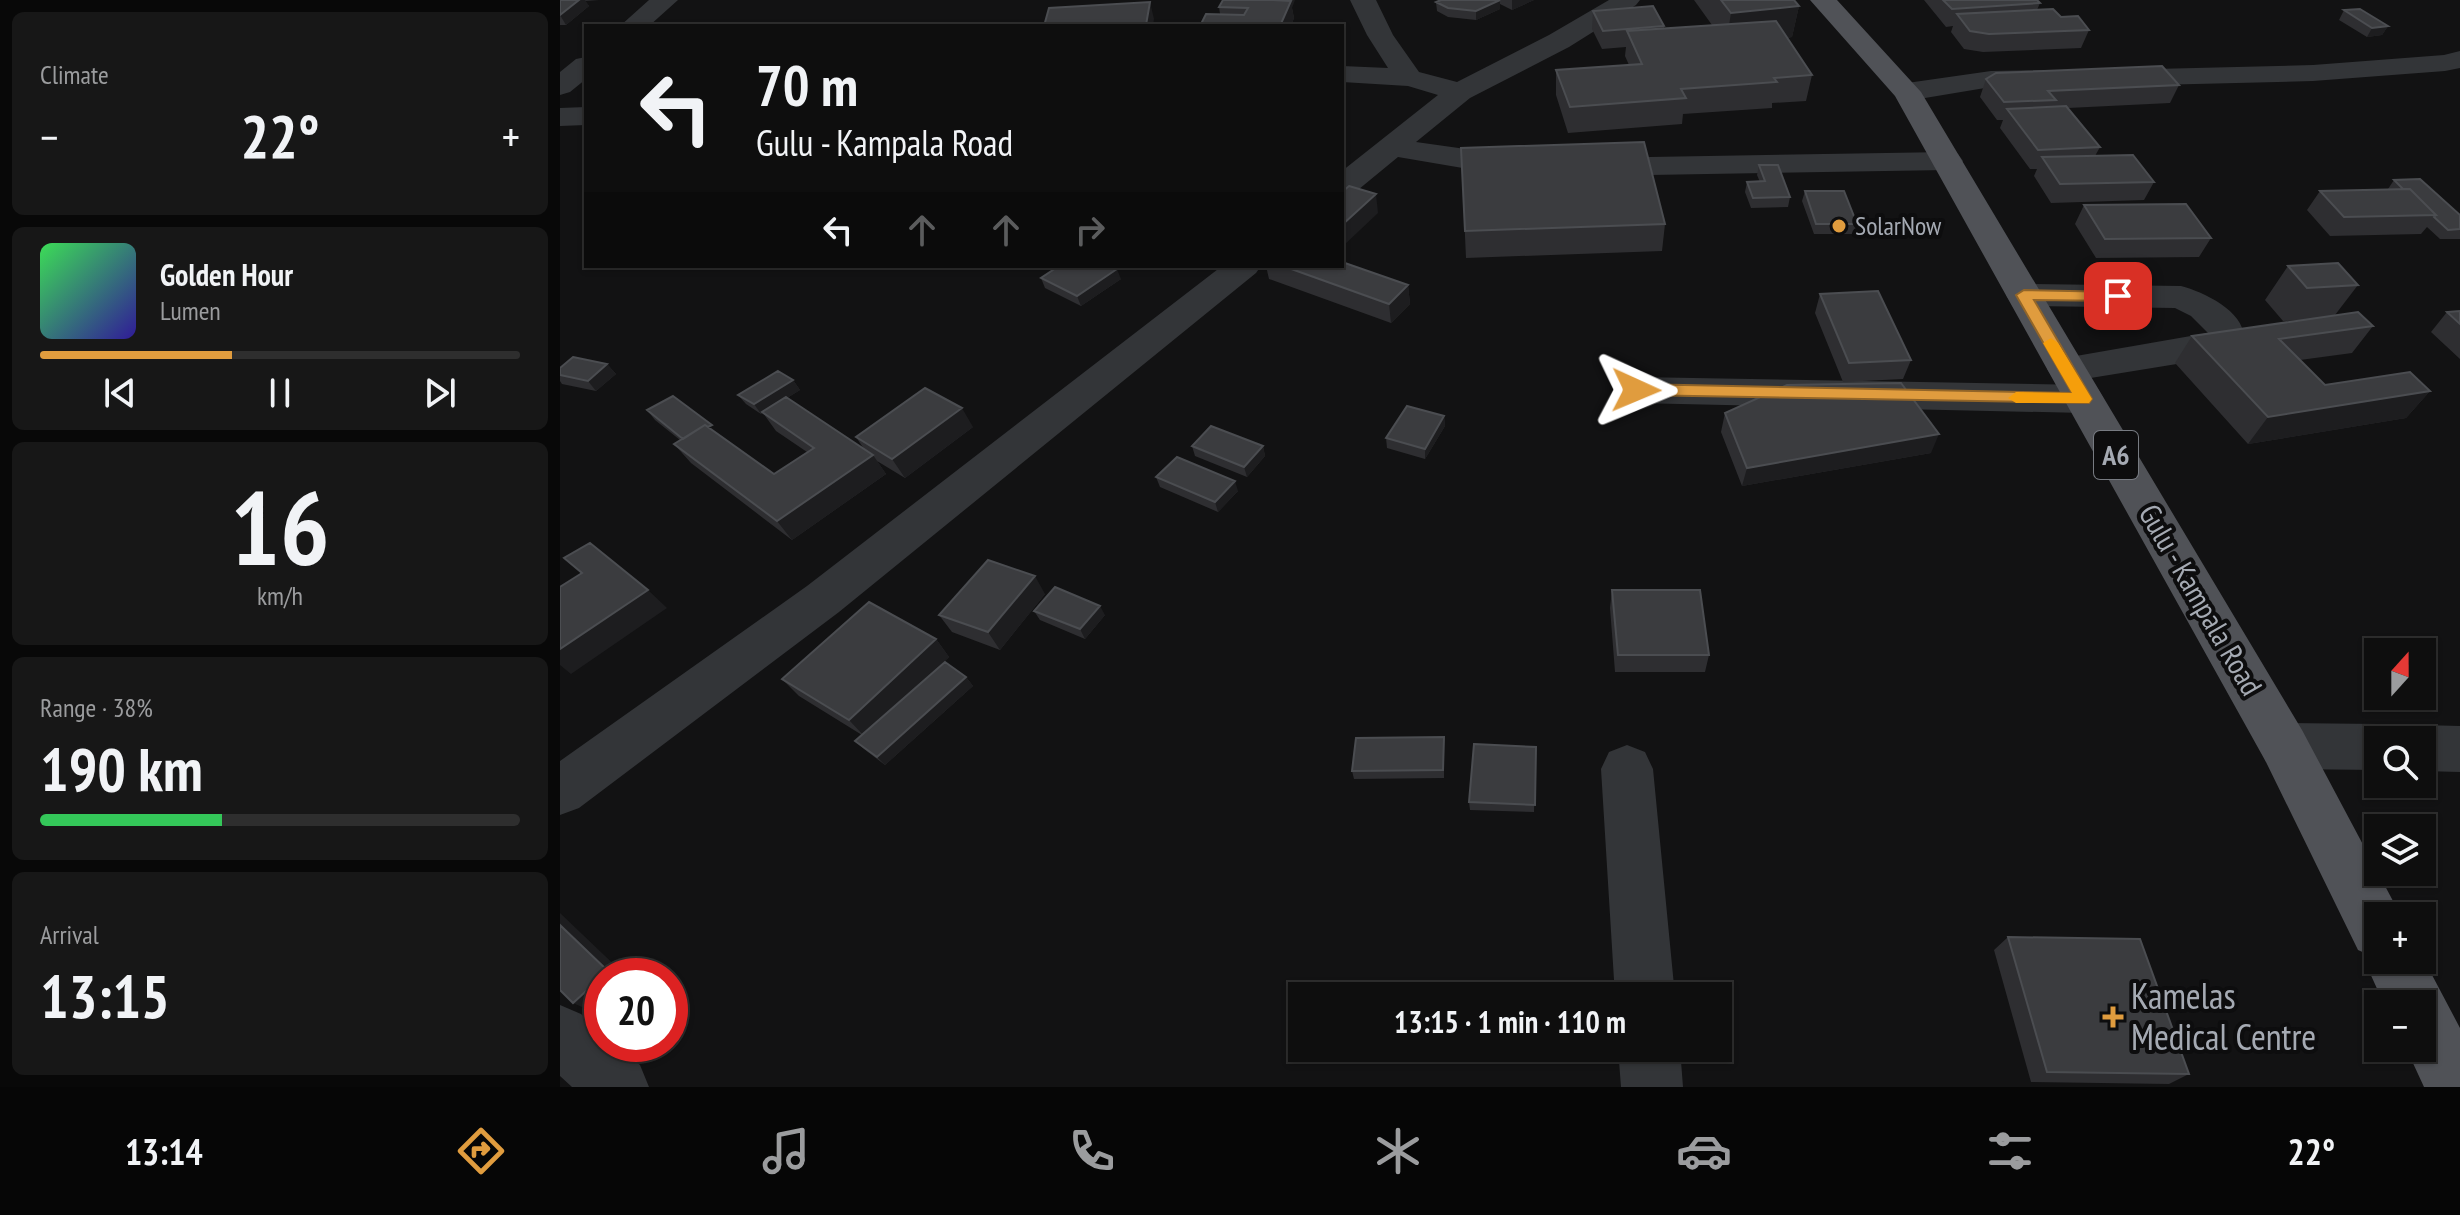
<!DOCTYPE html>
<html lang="en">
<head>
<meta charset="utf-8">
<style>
	:root { --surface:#0e0e0e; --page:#171717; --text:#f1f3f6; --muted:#9b9c9e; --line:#2e2e2e; --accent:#e09c3e }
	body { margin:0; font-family:"PT Sans Narrow",sans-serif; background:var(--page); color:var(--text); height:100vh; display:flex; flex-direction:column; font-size:30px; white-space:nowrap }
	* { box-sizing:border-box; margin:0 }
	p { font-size:26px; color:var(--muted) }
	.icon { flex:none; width:44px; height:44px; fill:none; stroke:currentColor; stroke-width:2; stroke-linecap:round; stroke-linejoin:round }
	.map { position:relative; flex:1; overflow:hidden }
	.side { display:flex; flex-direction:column; gap:12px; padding:12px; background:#080808; width:560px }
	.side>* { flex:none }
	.banner { position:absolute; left:24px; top:24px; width:760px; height:244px; border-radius:0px; box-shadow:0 2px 6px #0004,0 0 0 2px var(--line); background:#0e0e0e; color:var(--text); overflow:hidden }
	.needle { width:52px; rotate:21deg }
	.fabs { position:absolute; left:1804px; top:638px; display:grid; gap:16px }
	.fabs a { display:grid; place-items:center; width:72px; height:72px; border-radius:0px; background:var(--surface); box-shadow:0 2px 6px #0004,0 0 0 2px var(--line); font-size:40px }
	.speed { position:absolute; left:24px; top:958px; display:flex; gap:16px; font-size:40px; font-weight:700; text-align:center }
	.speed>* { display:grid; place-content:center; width:104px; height:104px; border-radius:50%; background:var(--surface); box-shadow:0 2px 6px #0004,0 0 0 2px var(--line); line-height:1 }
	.speed .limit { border:12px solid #d22; background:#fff; color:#111 }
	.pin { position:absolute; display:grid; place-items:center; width:68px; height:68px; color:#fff; margin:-34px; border-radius:16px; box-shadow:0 4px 12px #0006 }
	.me { position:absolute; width:88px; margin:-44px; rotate:91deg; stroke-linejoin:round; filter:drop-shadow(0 0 6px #0008) }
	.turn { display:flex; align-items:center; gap:28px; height:168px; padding:0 40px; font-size:36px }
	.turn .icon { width:104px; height:104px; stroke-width:2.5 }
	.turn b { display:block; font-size:56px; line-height:68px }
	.lanes { display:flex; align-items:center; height:76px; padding:0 40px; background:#0003; justify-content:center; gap:40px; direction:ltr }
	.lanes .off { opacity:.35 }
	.big { font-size:60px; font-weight:700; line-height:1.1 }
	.side .tile { flex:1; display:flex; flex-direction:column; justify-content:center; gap:12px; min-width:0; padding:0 28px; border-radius:12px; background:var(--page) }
	.side .dial { align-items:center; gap:0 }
	.dial b { font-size:104px; line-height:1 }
	.song { display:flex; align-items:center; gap:24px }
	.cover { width:96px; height:96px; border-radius:12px; background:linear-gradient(135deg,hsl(130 70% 55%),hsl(250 70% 35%)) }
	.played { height:8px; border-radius:4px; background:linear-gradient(90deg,var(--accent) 40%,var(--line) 40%) }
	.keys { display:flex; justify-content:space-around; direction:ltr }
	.heat { display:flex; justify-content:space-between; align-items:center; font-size:44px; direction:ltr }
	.charge { height:12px; border-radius:6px; background:linear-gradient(90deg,#34c759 38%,var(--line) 0) }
	.trip { position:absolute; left:728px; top:982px; width:444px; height:80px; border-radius:0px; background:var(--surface); box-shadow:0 2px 6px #0004,0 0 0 2px var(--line); font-weight:700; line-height:80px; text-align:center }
	.tab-bar { display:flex; height:128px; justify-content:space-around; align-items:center; background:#060606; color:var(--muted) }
	.tab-bar .icon { width:56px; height:56px }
	.tab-bar .current { color:var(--accent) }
	.tab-bar b { font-size:36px; color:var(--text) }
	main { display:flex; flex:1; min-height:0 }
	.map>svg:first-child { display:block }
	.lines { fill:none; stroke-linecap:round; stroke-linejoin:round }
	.minor { fill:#333538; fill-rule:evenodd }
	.major { fill:#505257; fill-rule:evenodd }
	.wall { fill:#2e2e31 }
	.shaded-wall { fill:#1d1d1f }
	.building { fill:#3b3c3f; stroke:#4b4d51; stroke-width:2 }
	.route { fill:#e09c3e; stroke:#926528; stroke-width:2 }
	.slow { fill:#f59e0b }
	.poi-dot { fill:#e09c3e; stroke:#0d0d0e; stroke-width:3 }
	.labels { text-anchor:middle; stroke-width:8; stroke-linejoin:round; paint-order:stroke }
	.far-poi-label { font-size:26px; fill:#a5aab3; stroke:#0d0d0e; text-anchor:start }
	.shield { fill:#0d0d0e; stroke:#777b82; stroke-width:2 }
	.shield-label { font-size:28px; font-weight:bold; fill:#a5aab3 }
	.street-label { font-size:30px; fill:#a5aab3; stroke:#0d0d0e }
	.near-poi-label { font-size:36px; fill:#a5aab3; stroke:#0d0d0e; text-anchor:start }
</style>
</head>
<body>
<main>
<section class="side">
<div class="tile"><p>Climate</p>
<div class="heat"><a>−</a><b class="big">22°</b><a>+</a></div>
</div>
<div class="tile">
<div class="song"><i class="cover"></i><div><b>Golden Hour</b><p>Lumen</p></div></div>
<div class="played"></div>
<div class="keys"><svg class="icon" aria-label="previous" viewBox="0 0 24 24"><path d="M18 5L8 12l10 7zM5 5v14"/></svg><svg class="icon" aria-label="pause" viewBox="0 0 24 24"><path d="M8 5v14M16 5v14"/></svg><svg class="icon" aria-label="next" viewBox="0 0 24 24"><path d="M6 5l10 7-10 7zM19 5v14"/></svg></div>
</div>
<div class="tile dial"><b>16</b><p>km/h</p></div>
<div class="tile"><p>Range · 38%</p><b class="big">190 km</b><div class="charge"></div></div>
<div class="tile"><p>Arrival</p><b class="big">13:15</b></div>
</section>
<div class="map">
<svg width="1900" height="1087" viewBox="0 0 1900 1087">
	<rect width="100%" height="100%" fill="#121213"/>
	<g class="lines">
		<!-- minor -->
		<path class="minor" d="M 89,0 L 118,0 L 89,26 L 60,26 Z
			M 790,0 L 816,0 L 833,35 L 859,72 L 897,82 L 989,35 L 1049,0 L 1080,0 L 1076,5 L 1009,47 L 910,98 L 856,142 L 970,158 L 975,165 L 970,172 L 932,173 L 838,157 L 793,194 L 782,197 L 782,171 L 878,95 L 848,86 L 782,82 L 782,66 L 828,68 L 807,35 Z
			M 1900,51 L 1900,68 L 1885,71 L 1753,81 L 1553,86 L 1543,84 L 1539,78 L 1543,72 L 1553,70 L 1753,65 L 1884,55 Z
			M 26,57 L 26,79 L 10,92 L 0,95 L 0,72 L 16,59 Z
			M 1484,70 L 1494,72 L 1498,78 L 1494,84 L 1431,87 L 1347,101 L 1337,98 L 1333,92 L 1337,86 L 1347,83 L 1431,71 Z
			M 26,107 L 26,125 L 0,126 L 0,108 Z
			M 1387,152 L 1398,154 L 1403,161 L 1398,168 L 1387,170 L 1032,176 L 1021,174 L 1016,167 L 1021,160 L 1032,158 Z
			M 662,266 L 701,266 L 696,273 L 279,612 L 19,808 L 0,815 L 0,761 L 247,586 Z
			M 1464,284 L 1621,286 C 1648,293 1700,319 1679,353 L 1666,356 L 1506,382 L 1493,378 L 1487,369 L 1493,360 L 1648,333 L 1631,316 L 1615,308 L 1464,306 L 1451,303 L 1446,295 L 1451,287 Z
			M 1076,377 L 1524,385 L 1538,389 L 1544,399 L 1538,409 L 1524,413 L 1076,403 L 1062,399 L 1057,390 L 1062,381 Z
			M 1724,723 L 1818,724 L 1836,731 L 1840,740 L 1818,740 L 1818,770 L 1724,769 L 1706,762 L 1699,746 L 1706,730 Z
			M 1862,725 L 1900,726 L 1900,772 L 1862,771 L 1862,740 L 1840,740 L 1844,732 Z
			M 1067,745 L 1085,752 L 1093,769 L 1115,996 L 1055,996 L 1041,769 L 1049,752 Z
			M 0,1005 L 21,1014 L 42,1032 L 42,1044 L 56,1044 L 80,1065 L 89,1087 L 12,1087 L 0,1076 Z
			M 1058,1048 L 1120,1048 L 1123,1087 L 1061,1087 Z"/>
		<!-- major -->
		<path class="major" d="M 1250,0 L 1277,0 L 1361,92 L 1742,730 L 1841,916 L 1818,916 L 1818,960 L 1862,960 L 1862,956 L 1900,1028 L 1900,1087 L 1864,1087 L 1846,1048 L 1862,1048 L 1862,1004 L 1824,1004 L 1804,960 L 1807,954 L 1798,950 L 1706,762 L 1335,96 Z"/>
	</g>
	<!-- wall -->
	<path class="wall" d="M 0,0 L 39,0 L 25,1 L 29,6 L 6,25 L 0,25 Z
		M 881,0 L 974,0 L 952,10 L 940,4 L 940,9 L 916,20 L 888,17 L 877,11 L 876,2 Z
		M 1134,0 L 1234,0 L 1239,6 L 1232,37 L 1227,38 L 1252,75 L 1246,101 L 1212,103 L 1212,108 L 1123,114 L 1122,124 L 1008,133 L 996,95 L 996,70 L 1069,65 L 1065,56 L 1066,47 L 1042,49 L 1032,29 L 1033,11 L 1104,26 L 1104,28 L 1152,25 Z
		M 1364,0 L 1477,0 L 1480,3 L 1477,10 L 1501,17 L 1529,30 L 1521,48 L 1423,52 L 1404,49 L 1391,32 L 1393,26 L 1386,27 Z
		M 659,7 L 732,8 L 734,18 L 731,26 L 640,26 L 660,14 Z
		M 1784,10 L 1828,26 L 1822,35 L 1807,37 L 1779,20 Z
		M 1426,79 L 1619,85 L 1610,103 L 1508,108 L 1540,147 L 1535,156 L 1594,182 L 1584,200 L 1491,203 L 1474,176 L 1477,169 L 1470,169 L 1440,128 L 1443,120 L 1437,120 L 1420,97 Z
		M 901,148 L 1105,224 L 1102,251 L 906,258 Z
		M 1199,165 L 1230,197 L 1228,207 L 1191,208 L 1185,192 L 1187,182 L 1200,182 L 1197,175 Z
		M 1834,180 L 1900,215 L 1900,239 L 1880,239 L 1867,227 L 1861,234 L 1770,236 L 1747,210 L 1760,191 L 1828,189 Z
		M 1245,191 L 1297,224 L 1294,234 L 1254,234 L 1242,201 Z
		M 1524,205 L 1651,238 L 1639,257 L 1536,258 L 1515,224 Z
		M 706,266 L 782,266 L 848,285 L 850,304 L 831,323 L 709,279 Z
		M 1728,266 L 1798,285 L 1775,315 L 1813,326 L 1792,353 L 1740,360 L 1765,385 L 1870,391 L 1846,418 L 1688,444 L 1615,363 L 1632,336 L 1747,320 L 1723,321 L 1705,300 Z
		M 481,278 L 561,279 L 521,306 L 485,288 Z
		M 1260,294 L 1351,360 L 1343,379 L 1283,382 L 1255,313 Z
		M 1900,311 L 1900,359 L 1871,332 L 1887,312 Z
		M 47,364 L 56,374 L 36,391 L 2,384 L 0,381 L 0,368 Z
		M 233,380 L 240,390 L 227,398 L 304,449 L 296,437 L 413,427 L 345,478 L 317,461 L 326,474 L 232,540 L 131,463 L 114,444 L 120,440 L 95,420 L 87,410 L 160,435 L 214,474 L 247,452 L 216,431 L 203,413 L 201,414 L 186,404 L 178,395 Z
		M 1165,413 L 1371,453 L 1182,486 L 1161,432 Z
		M 884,416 L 885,426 L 865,459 L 827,448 L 826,438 Z
		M 632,446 L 703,446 L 705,456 L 687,477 L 635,456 Z
		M 596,477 L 678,491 L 658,512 L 600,487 Z
		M 1052,590 L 1149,655 L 1145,672 L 1055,672 L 1050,608 Z
		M 485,594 L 440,650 L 392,632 L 379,615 Z
		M 474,611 L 545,615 L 525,639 L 480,620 Z
		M 376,639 L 389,657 L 368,677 L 406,677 L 413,686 L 325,765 L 304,749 L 295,741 L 302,735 L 239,696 L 222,679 Z
		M 884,737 L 884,778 L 794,779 L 792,771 Z
		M 976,747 L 974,812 L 910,810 L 909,802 Z
		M 1448,937 L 1629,1074 L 1609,1084 L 1471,1082 L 1434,950 Z"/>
	<!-- shaded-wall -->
	<path class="shaded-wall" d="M 19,0 L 25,0 L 29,6 L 6,25 L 0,15 Z
		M 729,0 L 735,0 L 732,8 L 734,18 L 731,26 L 720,26 Z
		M 940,0 L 940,9 L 916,20 L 916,11 Z
		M 952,0 L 974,0 L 952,10 Z
		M 590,2 L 594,19 L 593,26 L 586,26 Z
		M 1239,6 L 1232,37 L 1166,44 L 1171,13 Z
		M 1828,26 L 1822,35 L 1807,37 L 1812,28 Z
		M 816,194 L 818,213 L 782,247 L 782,225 Z
		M 557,269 L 561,279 L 521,306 L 517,296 Z
		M 848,285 L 850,304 L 831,323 L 829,304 Z
		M 47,364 L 56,374 L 36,391 L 28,381 Z
		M 233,380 L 240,390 L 201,414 L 194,404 Z
		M 1870,391 L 1846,418 L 1688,444 L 1708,417 Z
		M 402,408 L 413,427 L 345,478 L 332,459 Z
		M 884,416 L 885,426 L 865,459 L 865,449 Z
		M 1379,434 L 1371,453 L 1182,486 L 1187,468 Z
		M 703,446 L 705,456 L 687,477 L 684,467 Z
		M 313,455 L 326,474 L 232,540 L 217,521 Z
		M 675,481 L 678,491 L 658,512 L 655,502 Z
		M 475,576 L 485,594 L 440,650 L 428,632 Z
		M 88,590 L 107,608 L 11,674 L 0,665 L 0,649 Z
		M 540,606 L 545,615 L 525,639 L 520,629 Z
		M 376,639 L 389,657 L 305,737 L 289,720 Z
		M 406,677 L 413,686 L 325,765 L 317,757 Z
		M 0,913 L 66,976 L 43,976 L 0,925 Z
		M 42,977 L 42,1013 L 40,1015 L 13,1003 Z"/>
	<!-- building -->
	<path class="building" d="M 0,0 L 19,0 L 0,15 Z
		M 663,0 L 713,0 L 731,1 L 720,26 L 640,26 L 646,14 L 684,15 L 688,8 L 659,7 Z
		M 881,0 L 940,0 L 916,11 L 888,8 L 876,2 Z
		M 1161,0 L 1234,0 L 1239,6 L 1171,13 Z
		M 1383,0 L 1477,0 L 1480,3 L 1392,9 Z
		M 590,2 L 586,25 L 484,26 L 489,8 Z
		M 1093,6 L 1104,26 L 1043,31 L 1033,11 Z
		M 1493,9 L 1501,17 L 1518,16 L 1529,30 L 1429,34 L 1410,31 L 1397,14 Z
		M 1800,9 L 1828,26 L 1812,28 L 1784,10 Z
		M 1216,21 L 1252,75 L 1214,78 L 1217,82 L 1121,89 L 1126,98 L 1010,107 L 996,70 L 1082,64 L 1067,31 Z
		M 1602,66 L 1619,85 L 1488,91 L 1496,100 L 1444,102 L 1426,79 L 1436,73 Z
		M 1506,106 L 1540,147 L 1478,150 L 1447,109 Z
		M 1084,142 L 1105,224 L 905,231 L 901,148 Z
		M 1573,155 L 1594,182 L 1500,184 L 1482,157 Z
		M 1199,165 L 1218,165 L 1230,197 L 1193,198 L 1187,182 L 1205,181 Z
		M 1860,179 L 1900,215 L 1900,229 L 1888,230 L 1874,217 L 1876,215 L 1850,189 L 1843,189 L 1834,180 Z
		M 789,186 L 816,194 L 782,225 L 782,192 Z
		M 1850,189 L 1876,215 L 1784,217 L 1760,191 Z
		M 1245,191 L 1284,191 L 1297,224 L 1256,224 Z
		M 1626,204 L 1651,238 L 1545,239 L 1524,205 Z
		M 782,262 L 848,285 L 829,304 L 723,266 L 782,266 Z
		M 1778,263 L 1798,285 L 1747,288 L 1728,266 Z
		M 499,266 L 551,266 L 557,269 L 517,296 L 481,278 Z
		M 1318,291 L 1351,360 L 1289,363 L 1260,294 Z
		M 1900,311 L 1900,324 L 1887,312 Z
		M 1798,312 L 1813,326 L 1719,339 L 1765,385 L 1850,372 L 1870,391 L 1708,417 L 1632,336 Z
		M 13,357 L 47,364 L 28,381 L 0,375 L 0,368 Z
		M 218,371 L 233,380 L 194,404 L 178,395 Z
		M 1341,383 L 1379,434 L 1187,468 L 1165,413 L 1227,385 Z
		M 365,388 L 402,408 L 332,459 L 296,437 Z
		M 113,396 L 152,425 L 148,427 L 145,425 L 123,439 L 87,410 Z
		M 226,397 L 313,455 L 217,521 L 114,444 L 145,425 L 214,474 L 254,448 L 202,412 Z
		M 847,406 L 884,416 L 865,449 L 826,438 Z
		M 651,426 L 703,446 L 684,467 L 632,446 Z
		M 617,457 L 675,481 L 655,502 L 596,477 Z
		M 30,543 L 88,590 L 0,649 L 0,587 L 22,573 L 4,558 Z
		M 428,560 L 475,576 L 428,632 L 379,615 Z
		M 495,587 L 540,606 L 520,629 L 474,611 Z
		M 1052,590 L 1140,590 L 1149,655 L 1058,655 Z
		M 309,602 L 376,639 L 289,720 L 222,679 Z
		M 385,662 L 406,677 L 317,757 L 295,741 Z
		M 884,737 L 883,770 L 792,771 L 796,738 Z
		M 914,744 L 976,747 L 975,805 L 909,802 Z
		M 0,925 L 48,971 L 13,1003 L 0,990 Z
		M 1448,937 L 1580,939 L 1629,1074 L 1487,1072 Z"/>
	<!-- route -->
	<path class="route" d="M 1464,290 L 1558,292 L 1565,296 L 1558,301 L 1474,300 L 1532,399 L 1529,403 L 1076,395 L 1068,390 L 1076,384 L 1512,393 L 1456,295 Z"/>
	<!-- slow -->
	<path class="slow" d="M 1491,338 L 1498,343 L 1532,399 L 1529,403 L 1456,403 L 1448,398 L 1456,392 L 1512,393 L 1483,343 Z"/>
	<!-- markers -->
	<g class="poi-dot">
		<circle cx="1279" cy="226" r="8"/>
		<path d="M1549 1005h8v8h8v8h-8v8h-8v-8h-8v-8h8z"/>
	</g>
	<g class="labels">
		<!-- far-poi labels -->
		<g class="far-poi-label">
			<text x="1295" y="235">SolarNow</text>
		</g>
		<!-- shield labels -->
		<rect class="shield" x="1534" y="431" width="44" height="48" rx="6"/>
		<g class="shield-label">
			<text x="1556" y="465">A6</text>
		</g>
		<!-- street labels -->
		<g class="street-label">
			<text transform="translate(1640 600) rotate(60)" y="10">Gulu - Kampala Road</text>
		</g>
		<!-- near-poi labels -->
		<g class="near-poi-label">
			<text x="1571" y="1009">Kamelas<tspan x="1571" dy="41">Medical Centre</tspan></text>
		</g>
	</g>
</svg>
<div class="fabs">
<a><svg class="needle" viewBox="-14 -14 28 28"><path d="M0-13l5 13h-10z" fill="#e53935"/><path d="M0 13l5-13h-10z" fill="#9b9c9e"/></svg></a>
<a><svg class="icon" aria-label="search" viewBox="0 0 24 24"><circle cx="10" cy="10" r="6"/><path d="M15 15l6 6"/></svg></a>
<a><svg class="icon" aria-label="layers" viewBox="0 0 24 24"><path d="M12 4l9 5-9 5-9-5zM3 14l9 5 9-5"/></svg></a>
<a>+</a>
<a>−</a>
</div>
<div class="speed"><div class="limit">20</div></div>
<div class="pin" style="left:1558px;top:296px;background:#d93025"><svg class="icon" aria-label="arrive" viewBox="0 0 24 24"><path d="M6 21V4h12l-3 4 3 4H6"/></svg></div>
<svg class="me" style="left:1076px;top:390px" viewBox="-20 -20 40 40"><path d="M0-17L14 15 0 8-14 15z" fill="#e09c3e" stroke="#fff" stroke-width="4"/></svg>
<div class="trip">13:15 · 1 min · 110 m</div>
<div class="banner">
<div class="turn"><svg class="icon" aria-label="left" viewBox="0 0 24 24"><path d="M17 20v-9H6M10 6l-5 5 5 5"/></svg><div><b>70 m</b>Gulu - Kampala Road</div></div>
<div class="lanes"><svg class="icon" aria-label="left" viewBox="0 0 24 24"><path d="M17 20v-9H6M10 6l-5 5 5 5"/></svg><svg class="icon off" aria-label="ahead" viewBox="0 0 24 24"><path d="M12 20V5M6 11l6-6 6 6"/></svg><svg class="icon off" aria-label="ahead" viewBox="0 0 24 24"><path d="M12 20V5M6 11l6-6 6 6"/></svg><svg class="icon off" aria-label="right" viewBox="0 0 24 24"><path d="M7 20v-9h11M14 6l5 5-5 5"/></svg></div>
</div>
</div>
</main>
<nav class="tab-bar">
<b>13:14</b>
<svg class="icon current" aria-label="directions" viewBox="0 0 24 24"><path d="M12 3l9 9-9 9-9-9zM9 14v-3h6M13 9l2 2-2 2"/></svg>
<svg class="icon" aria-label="music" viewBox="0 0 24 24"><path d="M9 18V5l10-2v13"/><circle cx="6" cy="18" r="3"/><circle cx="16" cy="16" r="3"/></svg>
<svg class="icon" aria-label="phone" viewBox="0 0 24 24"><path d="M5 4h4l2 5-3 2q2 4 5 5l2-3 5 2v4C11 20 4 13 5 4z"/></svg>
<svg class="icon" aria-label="climate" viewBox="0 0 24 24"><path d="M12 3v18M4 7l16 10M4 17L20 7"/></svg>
<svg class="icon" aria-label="car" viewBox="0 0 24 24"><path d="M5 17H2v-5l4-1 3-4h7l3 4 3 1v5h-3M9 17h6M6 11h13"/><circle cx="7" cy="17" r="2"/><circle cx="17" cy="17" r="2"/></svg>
<svg class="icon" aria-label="filters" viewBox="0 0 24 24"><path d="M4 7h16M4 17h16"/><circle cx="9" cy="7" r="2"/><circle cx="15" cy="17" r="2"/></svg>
<b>22°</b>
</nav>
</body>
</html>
